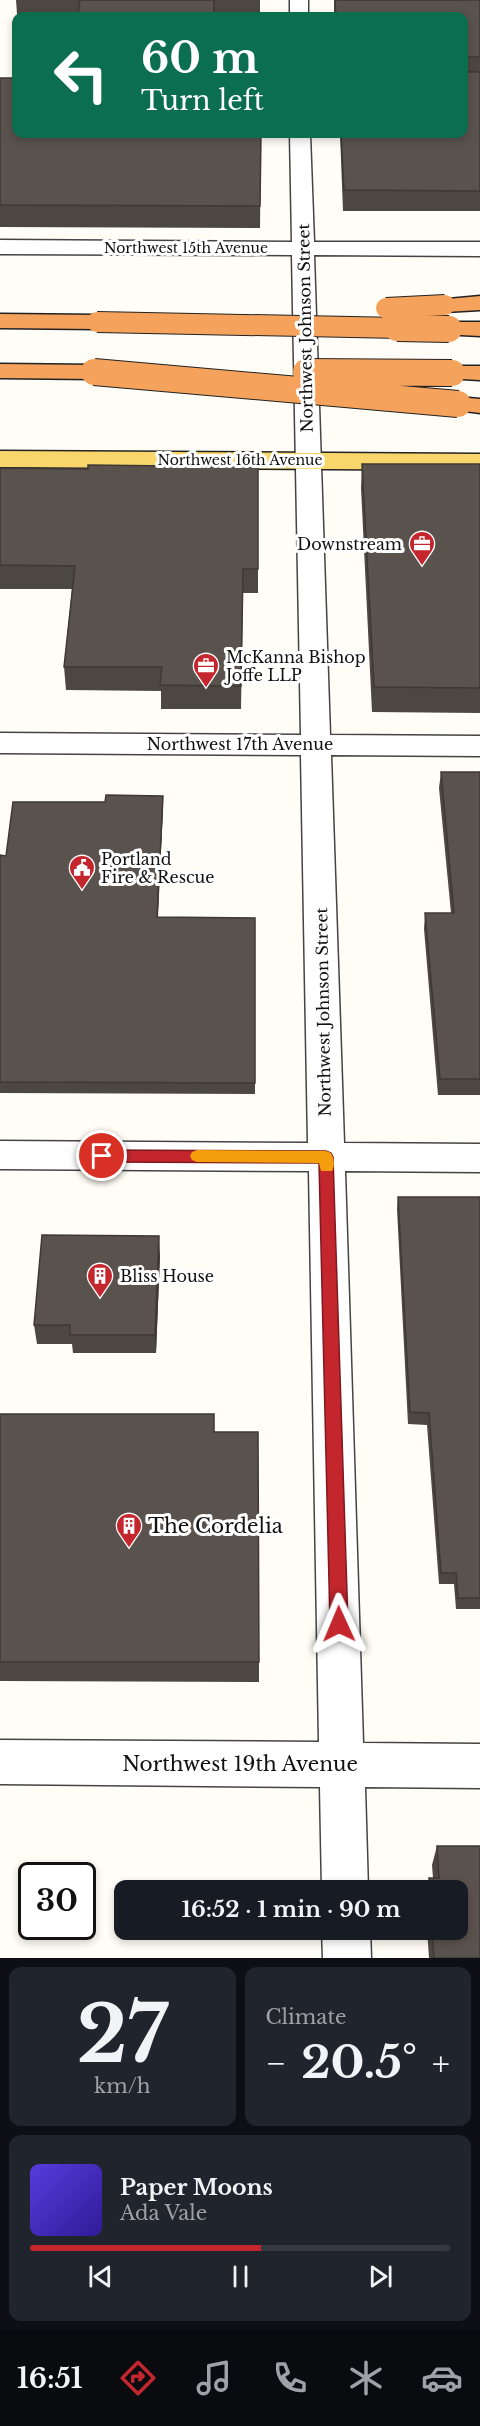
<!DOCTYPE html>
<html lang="en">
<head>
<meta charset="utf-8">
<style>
	:root { --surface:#171b24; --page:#20242c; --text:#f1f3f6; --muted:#9ea1a6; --line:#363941; --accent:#c4262e }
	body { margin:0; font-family:"Libre Baskerville",serif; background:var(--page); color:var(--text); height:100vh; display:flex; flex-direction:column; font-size:22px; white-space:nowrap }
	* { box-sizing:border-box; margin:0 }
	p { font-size:20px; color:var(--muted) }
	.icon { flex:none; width:33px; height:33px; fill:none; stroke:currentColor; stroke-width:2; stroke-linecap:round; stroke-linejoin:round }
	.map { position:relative; height:1958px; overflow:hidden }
	.drawer { display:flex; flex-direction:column; gap:9px; padding:9px; background:#0d0f14; flex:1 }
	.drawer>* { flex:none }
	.banner { position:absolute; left:12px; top:12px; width:456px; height:126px; border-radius:12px; box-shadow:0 3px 9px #0003; background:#0b6e4f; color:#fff; overflow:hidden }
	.speed { position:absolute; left:18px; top:1862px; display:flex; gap:12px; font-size:30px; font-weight:700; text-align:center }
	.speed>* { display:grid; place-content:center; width:78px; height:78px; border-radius:50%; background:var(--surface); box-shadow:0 3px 9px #0003; line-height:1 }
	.speed .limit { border:3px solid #111; border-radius:9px; background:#fff; color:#111 }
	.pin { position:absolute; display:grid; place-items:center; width:51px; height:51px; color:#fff; margin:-26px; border:3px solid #fff; border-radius:50%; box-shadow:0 2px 6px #0007 }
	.me { position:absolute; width:66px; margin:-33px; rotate:359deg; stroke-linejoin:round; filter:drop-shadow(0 0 4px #0008) }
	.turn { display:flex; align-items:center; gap:21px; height:126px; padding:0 30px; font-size:27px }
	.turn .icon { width:78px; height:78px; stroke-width:2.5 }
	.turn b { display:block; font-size:42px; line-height:51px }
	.big { font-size:45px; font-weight:700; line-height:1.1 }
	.drawer .widget { flex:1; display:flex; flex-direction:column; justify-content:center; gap:9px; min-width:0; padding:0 21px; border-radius:12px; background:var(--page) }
	.drawer .dial { align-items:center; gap:0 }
	.dial b { font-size:78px; line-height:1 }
	.song { display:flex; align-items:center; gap:18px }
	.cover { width:72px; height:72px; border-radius:9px; background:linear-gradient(135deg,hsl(250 70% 55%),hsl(250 70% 35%)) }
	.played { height:6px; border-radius:3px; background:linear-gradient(90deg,var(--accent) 55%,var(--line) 55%) }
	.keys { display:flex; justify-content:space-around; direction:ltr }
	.heat { display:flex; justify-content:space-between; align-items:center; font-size:33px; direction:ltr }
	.drawer .tiles { flex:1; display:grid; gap:9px; grid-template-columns:1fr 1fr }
	.widget:last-child { grid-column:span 2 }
	.trip { position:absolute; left:114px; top:1880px; width:354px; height:60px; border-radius:12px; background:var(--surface); box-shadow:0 3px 9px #0003; font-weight:700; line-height:60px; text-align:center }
	.tab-bar { display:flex; height:96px; justify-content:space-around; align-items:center; background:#090b0e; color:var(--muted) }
	.tab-bar .icon { width:42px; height:42px }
	.tab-bar .selected { color:var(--accent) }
	.tab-bar b { font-size:27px; color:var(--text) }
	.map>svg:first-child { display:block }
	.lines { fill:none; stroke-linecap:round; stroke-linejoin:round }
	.minor-casing { stroke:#444; stroke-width:3 }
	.major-casing { stroke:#222; stroke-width:3 }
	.highway-casing { stroke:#222; stroke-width:3 }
	.minor { fill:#fff; fill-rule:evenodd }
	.major { fill:#f9d66b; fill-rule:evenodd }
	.highway { fill:#f5a25d; fill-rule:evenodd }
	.highway-bridge-far1-casing { stroke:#222; stroke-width:22; stroke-linecap:butt }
	.highway-bridge-casing { stroke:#222; stroke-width:28; stroke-linecap:butt }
	.highway-bridge-far1 { stroke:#f5a25d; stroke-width:20 }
	.highway-bridge { stroke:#f5a25d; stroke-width:26 }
	.wall { fill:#4d4742 }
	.shaded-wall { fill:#3f3936 }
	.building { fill:#5a524d; stroke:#3f3936; stroke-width:1.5 }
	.route { fill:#c4262e; stroke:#7f191e; stroke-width:1.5 }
	.slow { fill:#f59e0b }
	.labels { text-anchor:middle; stroke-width:6; stroke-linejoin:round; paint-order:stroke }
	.far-street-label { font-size:14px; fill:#111; stroke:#fff }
	.street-label { font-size:16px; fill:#111; stroke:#fff }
	.poi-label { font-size:16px; fill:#111; stroke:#fff; text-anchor:start }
	.near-poi-label { font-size:20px; fill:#111; stroke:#fff; text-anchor:start }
	.near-street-label { font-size:20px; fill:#111; stroke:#fff }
</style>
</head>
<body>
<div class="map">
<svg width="480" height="1958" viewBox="0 0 480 1958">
	<rect width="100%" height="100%" fill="#fffdf5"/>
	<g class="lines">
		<defs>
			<path id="minor" d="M 290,0 L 308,0 L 308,16 L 290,16 Z
				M 290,134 L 310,134 L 314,242 L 480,242 L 480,256 L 314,255 L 330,735 L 480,736 L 480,756 L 331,755 L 344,1143 L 480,1144 L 480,1172 L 345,1171 L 363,1743 L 480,1744 L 480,1788 L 365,1787 L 368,1890 L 322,1890 L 320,1787 L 0,1784 L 0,1740 L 319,1742 L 309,1171 L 0,1169 L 0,1141 L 308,1143 L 301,755 L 0,753 L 0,733 L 301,735 L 292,255 L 0,254 L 0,240 L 292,242 Z
				M 322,1929 L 370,1929 L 371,1958 L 323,1958 Z"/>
			<path id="major" d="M 0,451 L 480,454 L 480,470 L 0,467 Z"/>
			<path id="highway" d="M 480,296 L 480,310 L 445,312 L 437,310 L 434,305 L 437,300 Z
				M 0,314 L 97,315 L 105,317 L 109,322 L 105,327 L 97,329 L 0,328 Z
				M 449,322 L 480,322 L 480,336 L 441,334 L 437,329 L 441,324 Z
				M 0,364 L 94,365 L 102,367 L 106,372 L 102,377 L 94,379 L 0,378 Z
				M 452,366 L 480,366 L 480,380 L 444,378 L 440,373 L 444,368 Z
				M 458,397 L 480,399 L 480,413 L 449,409 L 446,404 L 449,399 Z"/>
		</defs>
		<!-- minor casing -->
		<use href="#minor" class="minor-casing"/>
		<!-- major casing -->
		<use href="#major" class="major-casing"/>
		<!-- highway casing -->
		<use href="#highway" class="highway-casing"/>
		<!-- minor -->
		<use href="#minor" class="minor"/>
		<!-- major -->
		<use href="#major" class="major"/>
		<!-- highway -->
		<use href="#highway" class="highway"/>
		<defs>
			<path id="highway-bridge-far1" d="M 386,308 L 445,305
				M 97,322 L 449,329"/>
			<path id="highway-bridge" d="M 397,328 L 449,329
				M 94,372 L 458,404
				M 306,372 L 452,373"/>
		</defs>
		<!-- highway-bridge-far1 casing -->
		<use href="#highway-bridge-far1" class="highway-bridge-far1-casing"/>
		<!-- highway-bridge casing -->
		<use href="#highway-bridge" class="highway-bridge-casing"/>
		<!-- highway-bridge-far1 -->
		<use href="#highway-bridge-far1" class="highway-bridge-far1"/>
		<!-- highway-bridge -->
		<use href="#highway-bridge" class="highway-bridge"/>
	</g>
	<!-- wall -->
	<path class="wall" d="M 16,0 L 260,0 L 260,14 L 17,14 Z
		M 334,0 L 480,0 L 480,211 L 343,211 L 340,134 L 464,134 L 464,16 L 334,16 Z
		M 0,78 L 261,134 L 260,228 L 0,227 Z
		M 362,464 L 480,464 L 480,713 L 372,712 L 361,488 Z
		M 258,467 L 258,593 L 243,593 L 241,709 L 161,709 L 161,691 L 66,690 L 64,667 L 72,589 L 0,589 L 0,468 L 88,469 Z
		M 441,772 L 480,772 L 480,1095 L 438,1095 L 424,929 L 425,913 L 451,913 L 439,788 Z
		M 163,796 L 163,807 L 158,917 L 255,918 L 255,1094 L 0,1093 L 0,855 L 6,856 Z
		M 398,1197 L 480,1197 L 480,1609 L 456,1609 L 454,1584 L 439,1584 L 427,1425 L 408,1424 L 397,1209 Z
		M 160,1255 L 156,1353 L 73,1353 L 72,1344 L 37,1344 L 34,1325 Z
		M 0,1414 L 214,1432 L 259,1662 L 259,1682 L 0,1681 Z
		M 437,1846 L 480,1846 L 480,1958 L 429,1958 L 427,1929 L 458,1929 L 458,1890 L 427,1890 L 429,1878 L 433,1878 L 432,1865 Z"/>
	<!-- shaded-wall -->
	<path class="shaded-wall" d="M 163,796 L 163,807 L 157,929 L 157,917 Z
		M 159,1236 L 160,1255 L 156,1353 L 155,1335 Z"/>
	<!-- building -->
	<path class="building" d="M 80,0 L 214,0 L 214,16 L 78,16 Z
		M 335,0 L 480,0 L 480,57 L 464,57 L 464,72 L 480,72 L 480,191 L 344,190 L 341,134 L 464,134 L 464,16 L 336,16 Z
		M 0,78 L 16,78 L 16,134 L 261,134 L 260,206 L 0,205 Z
		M 362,464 L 480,464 L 480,688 L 374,687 Z
		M 88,465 L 258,467 L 258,569 L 243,569 L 241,686 L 160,685 L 162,667 L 64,667 L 75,566 L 0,565 L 0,468 L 88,469 Z
		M 441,772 L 480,772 L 480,1079 L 440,1079 L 425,913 L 454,913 Z
		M 106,795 L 163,796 L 157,917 L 255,918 L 255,1083 L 0,1082 L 0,855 L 6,856 L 13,802 L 105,802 Z
		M 398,1197 L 480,1197 L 480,1598 L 458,1598 L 456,1573 L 441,1573 L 429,1413 L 410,1412 Z
		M 42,1235 L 159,1236 L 155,1335 L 70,1335 L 70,1325 L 34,1325 Z
		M 0,1414 L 214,1414 L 214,1432 L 258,1432 L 259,1662 L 0,1662 Z
		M 437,1846 L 480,1846 L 480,1958 L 434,1958 L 432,1929 L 458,1929 L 458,1890 L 430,1890 L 429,1878 L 439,1878 Z"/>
	<!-- route -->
	<path class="route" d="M 102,1150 L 326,1151 L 331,1153 L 333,1157 L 348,1624 L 345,1630 L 339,1632 L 332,1630 L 330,1624 L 319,1163 L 102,1162 L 97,1160 L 95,1156 L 97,1152 Z"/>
	<!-- slow -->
	<path class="slow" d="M 197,1150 L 326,1151 L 331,1153 C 334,1159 335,1165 332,1171 L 321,1171 L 319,1163 L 197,1162 L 192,1160 L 190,1156 L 192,1152 Z"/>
	<!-- icons -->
	<defs>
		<symbol id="office-pin" viewBox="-11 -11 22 30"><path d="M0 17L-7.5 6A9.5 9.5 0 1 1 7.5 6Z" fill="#c4262e" stroke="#fff"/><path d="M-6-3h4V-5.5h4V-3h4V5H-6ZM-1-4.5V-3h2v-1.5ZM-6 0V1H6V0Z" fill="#fff"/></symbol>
		<symbol id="civic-pin" viewBox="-11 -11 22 30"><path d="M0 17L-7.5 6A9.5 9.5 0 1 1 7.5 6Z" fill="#c4262e" stroke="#fff"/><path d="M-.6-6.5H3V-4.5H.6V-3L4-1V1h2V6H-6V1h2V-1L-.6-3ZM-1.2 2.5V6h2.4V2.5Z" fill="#fff"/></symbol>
		<symbol id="building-pin" viewBox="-11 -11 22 30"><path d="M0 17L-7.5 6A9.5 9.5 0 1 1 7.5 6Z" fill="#c4262e" stroke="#fff"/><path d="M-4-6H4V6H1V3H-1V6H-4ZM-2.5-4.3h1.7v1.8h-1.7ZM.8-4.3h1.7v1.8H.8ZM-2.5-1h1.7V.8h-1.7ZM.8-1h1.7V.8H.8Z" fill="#fff"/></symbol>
	</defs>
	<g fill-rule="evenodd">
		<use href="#office-pin" x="407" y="529" width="30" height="40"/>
		<use href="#office-pin" x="191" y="651" width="30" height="40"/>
		<use href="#civic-pin" x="67" y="853" width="30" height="40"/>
		<use href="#building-pin" x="85" y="1261" width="30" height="40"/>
		<use href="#building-pin" x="114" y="1511" width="30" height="40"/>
	</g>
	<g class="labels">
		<!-- far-street labels -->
		<g class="far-street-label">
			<text x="186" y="253">Northwest 15th Avenue</text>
			<text x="240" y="465">Northwest 16th Avenue</text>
		</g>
		<!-- street labels -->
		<g class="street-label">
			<text transform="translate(305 328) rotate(-91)" y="6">Northwest Johnson Street</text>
			<text x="240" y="750">Northwest 17th Avenue</text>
			<text transform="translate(323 1012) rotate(-91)" y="6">Northwest Johnson Street</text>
		</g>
		<!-- poi labels -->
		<g class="poi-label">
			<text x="402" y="550" text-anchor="end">Downstream</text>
			<text x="226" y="663">McKanna Bishop<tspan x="226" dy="18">Joffe LLP</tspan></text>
			<text x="101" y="865">Portland<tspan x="101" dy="18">Fire &amp; Rescue</tspan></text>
			<text x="120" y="1282">Bliss House</text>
		</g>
		<!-- near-poi labels -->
		<g class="near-poi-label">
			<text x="148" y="1533">The Cordelia</text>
		</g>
		<!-- near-street labels -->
		<g class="near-street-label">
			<text x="240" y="1771">Northwest 19th Avenue</text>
		</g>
	</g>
</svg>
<div class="speed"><div class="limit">30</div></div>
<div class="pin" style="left:102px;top:1156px;background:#d93025"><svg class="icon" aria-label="arrive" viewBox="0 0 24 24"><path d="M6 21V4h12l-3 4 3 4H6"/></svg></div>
<svg class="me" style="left:339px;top:1624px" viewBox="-20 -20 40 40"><path d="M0-17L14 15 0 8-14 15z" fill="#c4262e" stroke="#fff" stroke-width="4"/></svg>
<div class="trip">16:52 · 1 min · 90 m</div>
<div class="banner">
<div class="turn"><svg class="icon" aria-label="left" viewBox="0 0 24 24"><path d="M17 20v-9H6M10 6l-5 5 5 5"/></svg><div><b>60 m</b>Turn left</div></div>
</div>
</div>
<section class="drawer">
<div class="tiles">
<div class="widget dial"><b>27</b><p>km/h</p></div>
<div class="widget"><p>Climate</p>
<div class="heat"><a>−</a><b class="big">20.5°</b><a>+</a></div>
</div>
<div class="widget">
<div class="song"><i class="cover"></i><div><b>Paper Moons</b><p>Ada Vale</p></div></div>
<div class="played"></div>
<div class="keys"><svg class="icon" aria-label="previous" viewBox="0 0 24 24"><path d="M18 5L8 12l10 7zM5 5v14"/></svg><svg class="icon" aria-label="pause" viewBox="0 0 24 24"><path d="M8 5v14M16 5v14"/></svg><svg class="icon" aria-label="next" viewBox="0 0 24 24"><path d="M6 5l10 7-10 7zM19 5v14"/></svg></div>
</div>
</div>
</section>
<nav class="tab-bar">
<b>16:51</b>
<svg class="icon selected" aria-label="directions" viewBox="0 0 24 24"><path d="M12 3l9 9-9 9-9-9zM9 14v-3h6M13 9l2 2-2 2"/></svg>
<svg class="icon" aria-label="music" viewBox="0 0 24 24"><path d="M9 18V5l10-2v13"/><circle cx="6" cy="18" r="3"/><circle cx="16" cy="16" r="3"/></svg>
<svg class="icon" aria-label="phone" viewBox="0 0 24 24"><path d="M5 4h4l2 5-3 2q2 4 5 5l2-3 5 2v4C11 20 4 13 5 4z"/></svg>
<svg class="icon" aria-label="climate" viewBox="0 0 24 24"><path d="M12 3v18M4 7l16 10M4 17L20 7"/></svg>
<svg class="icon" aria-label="car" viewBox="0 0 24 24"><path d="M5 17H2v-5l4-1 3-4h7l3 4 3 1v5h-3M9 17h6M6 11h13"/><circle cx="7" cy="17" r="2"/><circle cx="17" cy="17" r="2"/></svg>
</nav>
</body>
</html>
